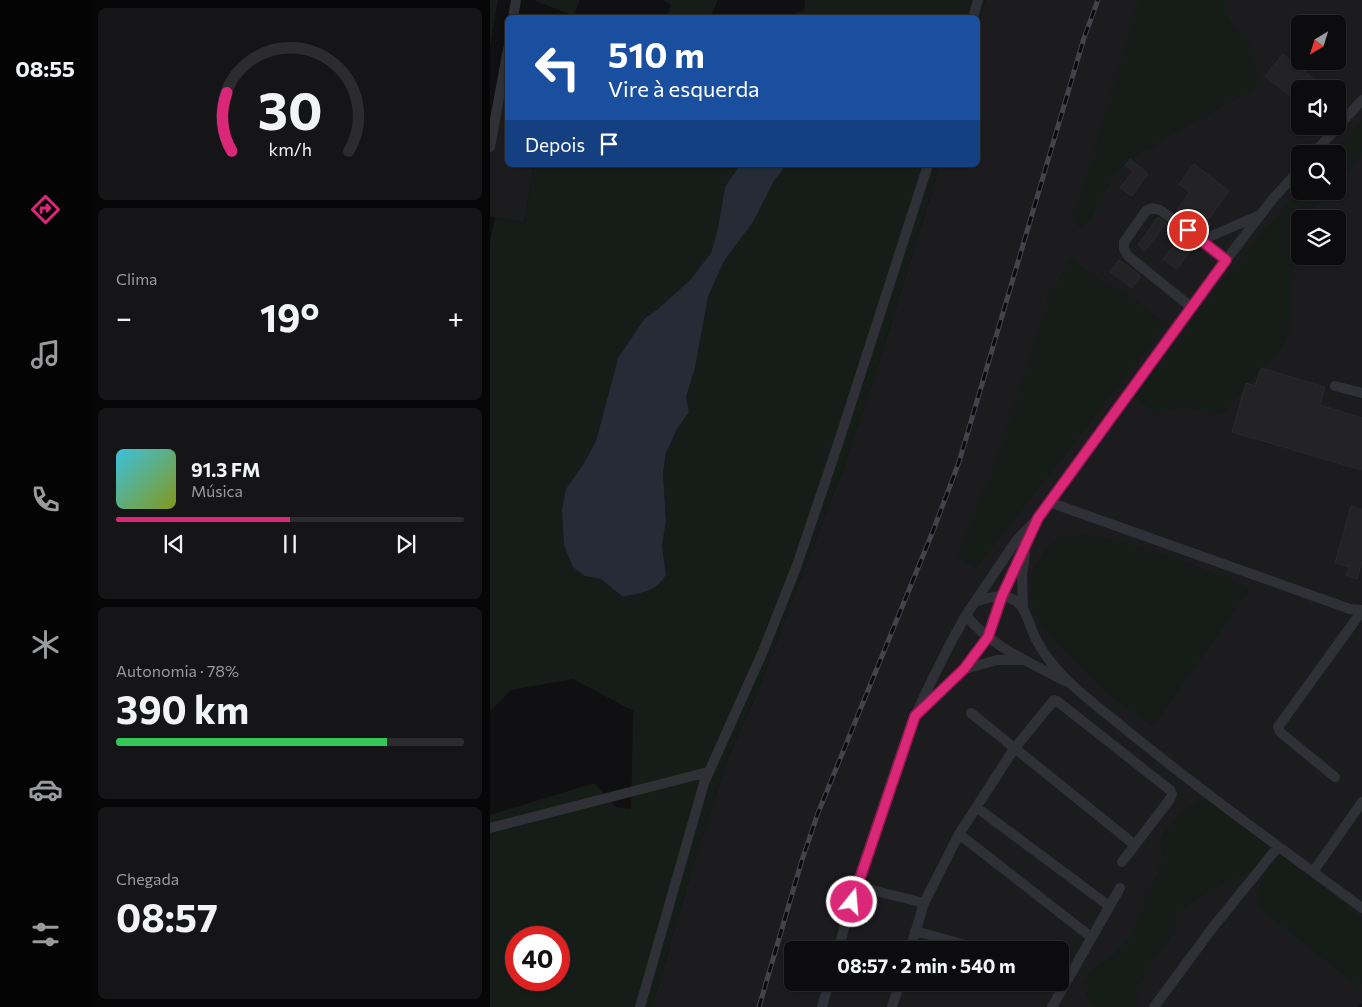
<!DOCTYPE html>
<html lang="pt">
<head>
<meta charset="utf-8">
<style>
	:root { --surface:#0c0b0d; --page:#151416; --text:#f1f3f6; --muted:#9a9b9d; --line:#2c2b2e; --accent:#db2777 }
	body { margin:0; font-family:Commissioner,sans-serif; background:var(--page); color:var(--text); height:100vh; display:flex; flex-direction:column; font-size:19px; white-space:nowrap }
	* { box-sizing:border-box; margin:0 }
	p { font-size:16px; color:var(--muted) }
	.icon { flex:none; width:28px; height:28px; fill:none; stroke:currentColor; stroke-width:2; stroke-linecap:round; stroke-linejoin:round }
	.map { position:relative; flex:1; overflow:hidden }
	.details { display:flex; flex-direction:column; gap:8px; padding:8px; background:#070607; width:400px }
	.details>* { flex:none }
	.hud { position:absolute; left:15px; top:15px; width:475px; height:152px; border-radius:8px; box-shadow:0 1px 4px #0004,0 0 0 1px var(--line); background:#1a4fa0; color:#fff; overflow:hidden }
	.needle { width:32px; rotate:218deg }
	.fabs { position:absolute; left:801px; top:15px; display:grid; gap:10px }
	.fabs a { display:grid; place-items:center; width:55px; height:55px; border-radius:8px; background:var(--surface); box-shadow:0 1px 4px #0004,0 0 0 1px var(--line); font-size:25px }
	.speed { position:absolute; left:15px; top:926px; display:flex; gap:10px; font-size:25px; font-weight:700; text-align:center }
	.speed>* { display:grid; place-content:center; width:65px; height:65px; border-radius:50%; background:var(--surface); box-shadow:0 1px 4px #0004,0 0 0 1px var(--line); line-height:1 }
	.speed .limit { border:8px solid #d22; background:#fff; color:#111 }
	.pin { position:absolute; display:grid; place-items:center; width:42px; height:42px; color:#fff; margin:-21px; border:2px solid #fff; border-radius:50%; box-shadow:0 1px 5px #0007 }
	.me { position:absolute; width:55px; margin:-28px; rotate:17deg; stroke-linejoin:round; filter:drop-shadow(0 0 4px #0008) }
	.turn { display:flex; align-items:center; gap:18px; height:105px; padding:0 20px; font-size:22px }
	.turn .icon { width:65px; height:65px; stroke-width:2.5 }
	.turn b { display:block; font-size:35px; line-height:42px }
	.then { display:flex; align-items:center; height:48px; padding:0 20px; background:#0003; gap:10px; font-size:19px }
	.big { font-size:38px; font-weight:700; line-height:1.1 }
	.details .tile { flex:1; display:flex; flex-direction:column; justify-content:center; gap:8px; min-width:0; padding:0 18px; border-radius:8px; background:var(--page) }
	.details .dial { align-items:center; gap:0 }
	.dial svg { height:130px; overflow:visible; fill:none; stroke:var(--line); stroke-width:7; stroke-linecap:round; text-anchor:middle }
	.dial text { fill:var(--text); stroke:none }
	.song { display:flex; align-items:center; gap:15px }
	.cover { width:60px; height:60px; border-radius:8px; background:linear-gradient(135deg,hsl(190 70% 55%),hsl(70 70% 35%)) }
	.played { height:5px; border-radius:2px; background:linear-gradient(90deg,var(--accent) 50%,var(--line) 50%) }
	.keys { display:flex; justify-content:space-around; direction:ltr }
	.heat { display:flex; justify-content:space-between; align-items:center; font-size:28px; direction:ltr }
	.charge { height:8px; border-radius:4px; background:linear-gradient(90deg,#34c759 78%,var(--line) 0) }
	.trip { position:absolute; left:294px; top:941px; width:285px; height:50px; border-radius:8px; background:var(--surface); box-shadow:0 1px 4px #0004,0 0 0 1px var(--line); font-weight:700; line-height:50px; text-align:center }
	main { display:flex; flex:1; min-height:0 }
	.dock { display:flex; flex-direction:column; width:90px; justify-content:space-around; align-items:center; background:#050405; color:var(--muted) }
	.dock .icon { width:35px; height:35px }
	.dock .current { color:var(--accent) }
	.dock b { font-size:22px; color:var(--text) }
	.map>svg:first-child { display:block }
	.built { fill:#1c1b1e; fill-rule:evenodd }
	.green { fill:#161c17; fill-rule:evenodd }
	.water { fill:#262c35 }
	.building { fill:#232225; stroke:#2a292d }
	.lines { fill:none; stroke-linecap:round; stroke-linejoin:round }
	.minor { stroke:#303136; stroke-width:10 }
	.rail-casing { stroke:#43444b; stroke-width:5 }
	.rail { stroke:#0b0b0c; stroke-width:3; stroke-dasharray:9; stroke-linecap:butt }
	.route-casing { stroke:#8e194d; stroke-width:12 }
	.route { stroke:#db2777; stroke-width:9 }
</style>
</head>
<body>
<main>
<nav class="dock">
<b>08:55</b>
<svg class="icon current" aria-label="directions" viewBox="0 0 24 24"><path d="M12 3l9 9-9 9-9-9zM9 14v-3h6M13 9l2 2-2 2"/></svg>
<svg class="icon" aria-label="music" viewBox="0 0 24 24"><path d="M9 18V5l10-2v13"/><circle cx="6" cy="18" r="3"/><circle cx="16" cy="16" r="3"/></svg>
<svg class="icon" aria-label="phone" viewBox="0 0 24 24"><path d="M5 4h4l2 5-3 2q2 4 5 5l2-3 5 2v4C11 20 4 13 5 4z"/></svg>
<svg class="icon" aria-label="climate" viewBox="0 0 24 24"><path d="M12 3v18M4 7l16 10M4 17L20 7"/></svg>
<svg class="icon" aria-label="car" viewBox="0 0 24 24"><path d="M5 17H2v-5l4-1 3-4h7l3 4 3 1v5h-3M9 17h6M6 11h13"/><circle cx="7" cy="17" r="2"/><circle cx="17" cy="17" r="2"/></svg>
<svg class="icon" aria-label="filters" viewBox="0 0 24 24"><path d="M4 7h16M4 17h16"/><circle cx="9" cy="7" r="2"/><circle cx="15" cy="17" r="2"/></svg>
</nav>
<section class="details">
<div class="tile dial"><svg viewBox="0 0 100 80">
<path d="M14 69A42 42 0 1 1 86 69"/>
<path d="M14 69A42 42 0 0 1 11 33" stroke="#db2777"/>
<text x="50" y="56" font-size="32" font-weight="700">30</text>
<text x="50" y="72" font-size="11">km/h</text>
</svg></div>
<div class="tile"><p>Clima</p>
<div class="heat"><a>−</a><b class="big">19°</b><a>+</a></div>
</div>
<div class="tile">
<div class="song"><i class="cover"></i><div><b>91.3 FM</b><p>Música</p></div></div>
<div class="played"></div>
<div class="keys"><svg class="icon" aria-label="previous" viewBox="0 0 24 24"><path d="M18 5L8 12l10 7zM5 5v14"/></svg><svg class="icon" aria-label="pause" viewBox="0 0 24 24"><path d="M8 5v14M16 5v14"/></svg><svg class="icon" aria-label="next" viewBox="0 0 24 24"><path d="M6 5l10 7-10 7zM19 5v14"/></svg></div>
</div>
<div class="tile"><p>Autonomia · 78%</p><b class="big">390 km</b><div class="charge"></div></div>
<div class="tile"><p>Chegada</p><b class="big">08:57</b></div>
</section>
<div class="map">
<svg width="872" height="1007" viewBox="0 0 872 1007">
	<rect width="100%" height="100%" fill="#100f11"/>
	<!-- built -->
	<path class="built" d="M 495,0 L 872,0 L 872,1003 L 869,1007 L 162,1007 L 206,855 L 240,752 L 263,702 L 354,466 L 387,368 L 450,165 L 488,165 L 488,30 ZM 810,24 L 848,24 L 848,61 L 810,61 ZM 810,89 L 848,89 L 848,126 L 810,126 ZM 810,154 L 848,154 L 848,191 L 810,191 ZM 810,219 L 848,219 L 848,256 L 810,256 ZM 302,950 L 570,950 L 570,982 L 302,982 Z
		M 17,69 L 18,165 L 44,165 L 34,223 L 0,216 L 0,119 Z"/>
	<!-- green -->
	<path class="green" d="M 0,0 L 8,0 L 0,46 Z
		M 43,0 L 90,0 L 84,16 Z
		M 172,0 L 228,0 L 222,14 L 227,17 L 177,17 L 181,5 Z
		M 315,0 L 495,0 L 488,30 L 488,18 L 292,18 L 314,10 Z
		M 649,0 L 738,0 C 735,16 738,28 756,32 L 770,86 L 667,142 L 668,145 L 653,151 L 626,171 L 605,211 L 593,228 L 583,222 Z
		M 872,120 L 872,154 L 848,186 L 848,154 L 840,154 Z
		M 44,165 L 250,165 L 235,187 L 228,228 L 221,253 L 201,279 L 168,309 L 155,318 L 128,358 L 106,441 L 93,465 L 95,576 L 111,579 L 133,597 C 153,592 164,593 176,575 L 172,546 L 176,521 L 173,473 L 176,453 L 187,429 L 199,412 L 196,398 L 205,368 L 218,298 L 234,261 L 263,222 L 284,181 L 296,165 L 450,165 L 387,368 L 354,466 L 263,702 L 240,752 L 206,855 L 162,1007 L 0,1007 L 0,815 L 104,783 L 126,807 L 141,809 L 143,711 L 83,679 L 21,690 L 0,711 L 0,242 L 5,217 L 34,223 ZM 26,938 L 69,938 L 69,980 L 26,980 Z
		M 810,190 L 810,191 L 842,191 L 818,215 L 815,219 L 810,219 L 810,229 L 805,238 L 804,265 L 801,281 L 801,330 L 789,351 L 763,377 L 748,397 L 732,414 L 690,407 L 667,413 L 644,397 L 741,270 Z
		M 581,257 L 600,275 L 641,296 L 676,325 L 486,568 L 467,556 L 512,444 L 558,299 Z
		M 585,533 L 634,542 L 698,563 L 760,589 L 663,726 L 622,697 L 552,626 L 540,596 L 543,569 L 560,544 Z
		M 715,799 L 828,882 L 872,918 L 872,987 L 859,979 L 770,908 L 768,892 L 773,875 L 762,871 L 720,891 L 693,908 L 679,939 L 662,962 L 649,987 L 646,1007 L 607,1007 L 596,996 L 594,983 L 603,969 L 625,954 L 643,935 L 653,902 L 668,873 L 672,858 L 670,840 C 682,821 694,806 715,799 Z"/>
	<!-- water -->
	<path class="water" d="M 250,165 L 296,165 L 284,181 L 263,222 L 234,261 L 218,297 L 205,368 L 196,397 L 199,412 L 187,429 L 176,453 L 173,473 L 176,521 L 172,546 L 176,575 C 164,593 153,592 133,597 L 111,579 L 95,576 L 83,567 L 74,545 L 72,510 L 76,489 L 93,465 L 106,441 L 128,358 L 155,318 L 168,309 L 201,279 L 221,253 L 228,228 L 235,187 Z"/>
	<!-- building -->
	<path class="building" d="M 793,54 L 836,89 L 810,89 L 810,104 L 775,76 Z
		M 640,159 L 658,174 L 642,196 L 630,188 L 643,171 L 635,165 Z
		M 704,164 L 739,191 L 717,221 L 721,224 L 716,231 L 687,210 L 700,192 L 689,184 Z
		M 668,217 L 676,223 L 655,251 L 648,245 Z
		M 688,240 L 696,246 L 694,248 L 700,252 L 687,269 L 673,259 Z
		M 629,260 L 651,276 L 642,288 L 620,272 Z
		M 771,368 L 835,387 L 830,405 L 872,418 L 872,470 L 742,432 L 756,383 L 765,386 Z
		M 861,506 L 872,510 L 872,561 L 867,579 L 856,575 L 859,567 L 845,563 Z"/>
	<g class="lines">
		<!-- minor -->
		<path class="minor" d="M 23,18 L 26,0
			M 483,18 L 488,0
			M 0,147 L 18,49
			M 823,154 L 872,100
			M 712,240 L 770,215
			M 701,307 L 638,256 L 634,249 L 634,242 L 656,211 L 662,208 L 670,210 L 712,240 L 736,260
			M 845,386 L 872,393
			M 559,502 L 860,609 L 872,610
			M 485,602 C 501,596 523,591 533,609 C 539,619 542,633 548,643 C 568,679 604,703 634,728 C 711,791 792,849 872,908
			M 533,608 L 532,576 L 535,554
			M 476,615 C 498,645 543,664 575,681
			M 475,669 L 507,660 L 532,660
			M 429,712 L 474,669 L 498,637 L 512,596 L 547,521
			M 481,713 L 645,845
			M 845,777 L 790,732 L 788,727 L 872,611
			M 486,807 L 619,906
			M 0,828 L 218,772
			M 469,834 L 601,937
			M 823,872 L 872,802
			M 366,886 L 434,903 L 420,950
			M 434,903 L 469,834 L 524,749 L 564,700 L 567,701 L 680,790 L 682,794 L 680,799 L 632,862
			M 425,931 L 494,950
			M 348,950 L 366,886 L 411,753 L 425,716 L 439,686 L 459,646 L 476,615 L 526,541 L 548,518 L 736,260 L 781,201 L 810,169
			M 570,971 L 581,974
			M 150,1007 L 214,783 L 274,649 L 307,565 L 348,444 L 438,165
			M 332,1007 L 339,982
			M 402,1007 L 410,982
			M 562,1007 L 630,888
			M 664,1007 L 724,926 L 788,847"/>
		<defs>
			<path id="rail" d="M 269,1007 L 312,860 L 328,813 L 443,531 L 469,462 L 594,38 L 608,0"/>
		</defs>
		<!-- rail casing -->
		<use href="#rail" class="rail-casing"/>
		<!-- rail -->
		<use href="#rail" class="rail"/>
	</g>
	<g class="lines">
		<defs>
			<path id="route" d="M 362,902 L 425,716 L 474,669 L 498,637 L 512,596 L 548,518 L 736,260 L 698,230"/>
		</defs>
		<!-- route casing -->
		<use href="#route" class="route-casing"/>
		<!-- route -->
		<use href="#route" class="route"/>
	</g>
</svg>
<div class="fabs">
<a><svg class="needle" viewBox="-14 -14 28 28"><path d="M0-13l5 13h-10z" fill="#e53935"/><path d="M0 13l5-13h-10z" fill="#9a9b9d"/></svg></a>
<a><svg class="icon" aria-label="sound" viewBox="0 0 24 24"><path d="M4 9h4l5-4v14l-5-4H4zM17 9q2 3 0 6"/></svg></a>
<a><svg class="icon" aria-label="search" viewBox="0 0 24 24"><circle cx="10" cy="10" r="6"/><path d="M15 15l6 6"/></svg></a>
<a><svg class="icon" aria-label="layers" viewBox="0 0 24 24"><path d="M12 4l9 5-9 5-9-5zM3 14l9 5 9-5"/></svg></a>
</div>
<div class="speed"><div class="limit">40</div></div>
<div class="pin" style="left:698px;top:230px;background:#d93025"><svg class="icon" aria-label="arrive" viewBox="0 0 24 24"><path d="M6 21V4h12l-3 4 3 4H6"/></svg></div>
<svg class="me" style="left:362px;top:902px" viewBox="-20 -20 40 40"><circle r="17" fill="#db2777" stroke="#fff" stroke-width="3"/><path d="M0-11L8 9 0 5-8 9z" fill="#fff"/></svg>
<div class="trip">08:57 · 2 min · 540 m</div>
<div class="hud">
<div class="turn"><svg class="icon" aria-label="left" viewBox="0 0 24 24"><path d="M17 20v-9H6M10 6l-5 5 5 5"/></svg><div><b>510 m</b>Vire à esquerda</div></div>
<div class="then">Depois<svg class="icon" aria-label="arrive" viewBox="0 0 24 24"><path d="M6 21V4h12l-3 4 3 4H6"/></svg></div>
</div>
</div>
</main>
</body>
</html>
